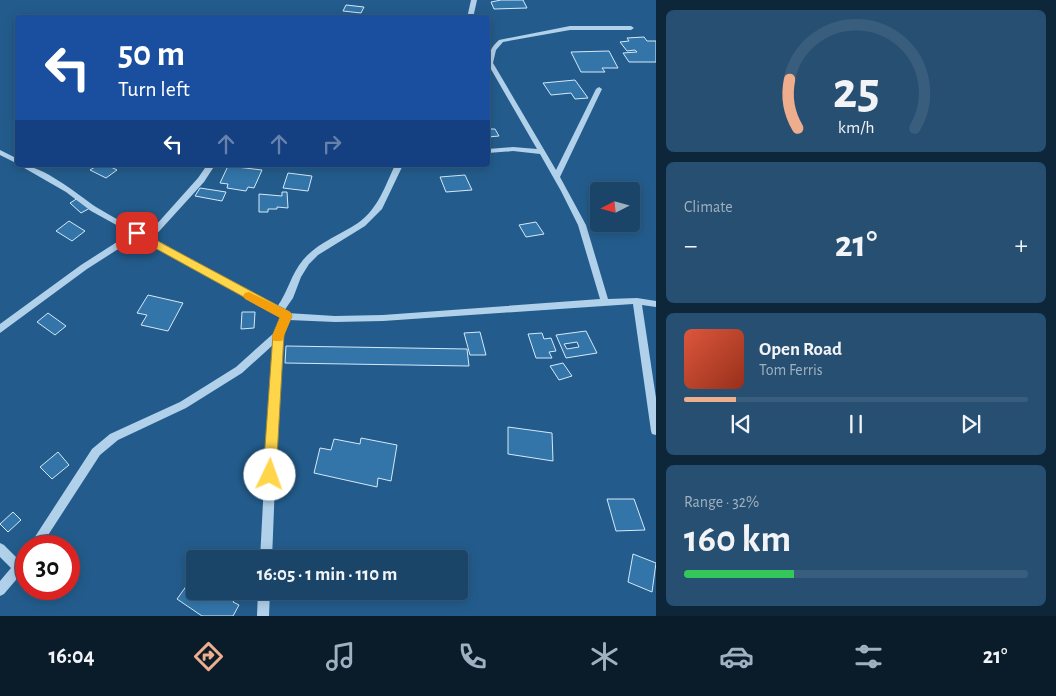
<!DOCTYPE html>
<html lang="en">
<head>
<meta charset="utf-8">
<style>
	:root { --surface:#1a4569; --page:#274f71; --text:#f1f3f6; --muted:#9fb1c0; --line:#385d7d; --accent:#eead8d }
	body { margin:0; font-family:"Alegreya Sans",sans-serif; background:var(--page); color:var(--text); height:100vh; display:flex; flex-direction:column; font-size:19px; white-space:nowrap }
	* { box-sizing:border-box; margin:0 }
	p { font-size:16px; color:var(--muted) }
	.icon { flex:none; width:28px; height:28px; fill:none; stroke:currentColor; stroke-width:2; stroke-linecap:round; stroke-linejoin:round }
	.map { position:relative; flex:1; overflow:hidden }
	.panel { display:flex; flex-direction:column; gap:10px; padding:10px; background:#0e263a; width:400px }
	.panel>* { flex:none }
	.hud { position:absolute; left:15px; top:15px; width:475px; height:152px; border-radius:5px; box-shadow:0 2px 12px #0003,0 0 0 1px var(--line); background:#1a4fa0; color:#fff; overflow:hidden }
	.needle { width:32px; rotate:264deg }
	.controls { position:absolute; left:590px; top:182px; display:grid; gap:10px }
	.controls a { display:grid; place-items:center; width:50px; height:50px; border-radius:5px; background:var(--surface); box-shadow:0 2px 12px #0003,0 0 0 1px var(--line); font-size:25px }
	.speed { position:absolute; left:15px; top:535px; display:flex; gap:10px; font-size:25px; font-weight:700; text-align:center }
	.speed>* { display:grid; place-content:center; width:65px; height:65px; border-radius:50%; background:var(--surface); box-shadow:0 2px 12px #0003,0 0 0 1px var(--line); line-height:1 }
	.speed .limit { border:8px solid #d22; background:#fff; color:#111 }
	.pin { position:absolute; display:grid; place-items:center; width:42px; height:42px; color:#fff; margin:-21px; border-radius:10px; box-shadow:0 2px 8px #0006 }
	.me { position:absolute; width:55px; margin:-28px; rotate:3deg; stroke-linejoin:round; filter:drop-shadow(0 0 4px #0008) }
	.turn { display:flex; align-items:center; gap:18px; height:105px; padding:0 20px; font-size:22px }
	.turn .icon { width:65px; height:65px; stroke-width:2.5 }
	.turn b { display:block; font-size:35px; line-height:42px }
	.lanes { display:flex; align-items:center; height:48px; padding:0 20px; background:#0003; justify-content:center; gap:25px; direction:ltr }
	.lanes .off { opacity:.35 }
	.big { font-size:38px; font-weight:600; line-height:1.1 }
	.panel .tile { flex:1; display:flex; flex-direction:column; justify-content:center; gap:8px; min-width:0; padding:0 18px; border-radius:8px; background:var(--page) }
	.panel .dial { align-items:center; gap:0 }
	.dial svg { height:130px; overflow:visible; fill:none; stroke:var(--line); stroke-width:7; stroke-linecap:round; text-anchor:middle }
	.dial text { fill:var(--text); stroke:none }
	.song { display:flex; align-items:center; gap:15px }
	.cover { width:60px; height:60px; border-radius:8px; background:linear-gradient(135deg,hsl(10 70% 55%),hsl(10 70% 35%)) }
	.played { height:5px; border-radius:2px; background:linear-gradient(90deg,var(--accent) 15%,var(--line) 15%) }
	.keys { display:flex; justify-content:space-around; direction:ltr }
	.heat { display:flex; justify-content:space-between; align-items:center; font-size:28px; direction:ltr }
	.charge { height:8px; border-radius:4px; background:linear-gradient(90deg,#34c759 32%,var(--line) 0) }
	.trip { position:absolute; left:186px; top:550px; width:282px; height:50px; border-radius:5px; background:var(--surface); box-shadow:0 2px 12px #0003,0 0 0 1px var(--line); font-weight:600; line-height:50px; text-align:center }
	.tab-bar { display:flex; height:80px; justify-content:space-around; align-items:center; background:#0a1c2a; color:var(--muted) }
	.tab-bar .icon { width:35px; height:35px }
	.tab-bar .active { color:var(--accent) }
	.tab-bar b { font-size:22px; color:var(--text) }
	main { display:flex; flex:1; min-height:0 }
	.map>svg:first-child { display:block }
	.building { fill:#3375a9; stroke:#d5e9f8; fill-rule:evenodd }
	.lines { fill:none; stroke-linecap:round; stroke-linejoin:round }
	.minor { fill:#b1d1eb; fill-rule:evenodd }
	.route { fill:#ffd54a; stroke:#a68a30 }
	.slow { fill:#f59e0b }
</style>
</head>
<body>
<main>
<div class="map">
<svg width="656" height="616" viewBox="0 0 656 616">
	<rect width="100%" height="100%" fill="#235c8c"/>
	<!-- building -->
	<path class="building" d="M 501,0 L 523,0 L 527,8 L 494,9 L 491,2 Z
		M 346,5 L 364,7 L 361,13 L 343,11 Z
		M 644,37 L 647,41 L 656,41 L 656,62 L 629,62 L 623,53 L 637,52 L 635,50 L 627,51 L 620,42 L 629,41 L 627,38 Z
		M 609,51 L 618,68 L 602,68 L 605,72 L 581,72 L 571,52 Z
		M 575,80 L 588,98 L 575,99 L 571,93 L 551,95 L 543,83 Z
		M 488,129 L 495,129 L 499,136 L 488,137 Z
		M 98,165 L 107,165 L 117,170 L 106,178 L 90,170 Z
		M 228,166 L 262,170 L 254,188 L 248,187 L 246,191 L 227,188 L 228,184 L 220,183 Z
		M 288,173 L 312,176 L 308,191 L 283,188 Z
		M 465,175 L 472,190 L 446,192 L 440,177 Z
		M 200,188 L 226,192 L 222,201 L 195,196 Z
		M 282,192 L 287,192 L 288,208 L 277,207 L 277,209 L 268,209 L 268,212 L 259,212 L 259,194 L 282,196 Z
		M 78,198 L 90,208 L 81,213 L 70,203 Z
		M 69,221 L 85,231 L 72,241 L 56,231 Z
		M 536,222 L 544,234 L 526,237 L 519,225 Z
		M 148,295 L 183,303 L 168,331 L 141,325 L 147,315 L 137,313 Z
		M 242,312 L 255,312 L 254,328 L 241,329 Z
		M 48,313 L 66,326 L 55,335 L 37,322 Z
		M 586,331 L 597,353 L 566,358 L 556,335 ZM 577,342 L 579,347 L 567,349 L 564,344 Z
		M 480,332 L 486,355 L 470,355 L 464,333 Z
		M 542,333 L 544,339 L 551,338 L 556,351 L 549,352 L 552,358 L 536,358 L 528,334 Z
		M 286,346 L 467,349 L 469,366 L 285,363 Z
		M 563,363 L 572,376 L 559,380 L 550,366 Z
		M 508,427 L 552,433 L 553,461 L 508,454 Z
		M 361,438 L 397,445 L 391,481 L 378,478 L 377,487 L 314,473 L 320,448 L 331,450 L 334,439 L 360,444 Z
		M 58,452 L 69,465 L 52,479 L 40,467 Z
		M 607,499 L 634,499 L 645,530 L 616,531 Z
		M 13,512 L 21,520 L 8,532 L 0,524 Z
		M 633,554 L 656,563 L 652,592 L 628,582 Z
		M 195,574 L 195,591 L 240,591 L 233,602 L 239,605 L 233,616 L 202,616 L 177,599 Z"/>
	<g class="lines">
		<!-- minor -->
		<path class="minor" d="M 471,0 L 477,0 L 473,18 L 467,18 Z
			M 570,26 L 631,26 L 634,28 L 631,30 L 570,30 L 503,42 L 496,50 L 493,63 L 556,170 L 596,89 L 599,87 L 602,89 L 560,177 L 586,225 L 608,299 L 637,298 L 656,301 L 656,307 L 642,305 L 656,398 L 656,435 L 652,434 L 651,431 L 633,304 L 383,321 L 335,322 L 289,320 L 284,334 L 278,408 L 272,559 L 260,559 L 268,408 L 274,344 L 242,373 L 186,408 L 118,440 L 100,455 L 41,546 L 29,546 L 92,449 L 110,434 L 180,402 L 236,367 L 275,332 L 281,317 L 137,237 L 87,269 L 0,333 L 0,324 L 81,265 L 131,233 L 91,211 L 66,192 L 19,165 C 43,165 77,194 96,207 C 112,217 130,226 147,235 L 198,178 L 207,165 L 215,165 L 204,182 L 153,238 L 277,307 C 288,292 291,274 303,260 C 317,243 340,235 358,223 C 378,209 385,186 395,165 L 403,165 L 382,209 L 365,226 L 318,255 L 309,264 L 301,277 L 293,298 L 284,311 L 287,313 L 335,316 L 383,315 L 600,299 L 578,225 L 561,191 L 540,154 L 513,151 L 488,153 L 488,149 L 513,147 L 537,149 L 488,64 C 488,54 491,47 499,40 Z
			M 0,150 L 18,159 L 18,164 L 0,155 Z
			M 0,543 L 4,545 L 19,560 L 22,556 L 26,554 L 26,568 L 24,573 L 21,574 L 4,594 L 0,596 L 0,581 L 11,568 L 0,557 Z
			M 258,591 L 270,591 L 269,616 L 257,616 Z"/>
	</g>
	<!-- route -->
	<path class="route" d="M 137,230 L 290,312 L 292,316 L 284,334 L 276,475 L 274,479 L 270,481 L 265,479 L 263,475 L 273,334 L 280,317 L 133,236 L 132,233 Z"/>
	<!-- slow -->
	<path class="slow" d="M 249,292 L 290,312 L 292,316 L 282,341 L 274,341 L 272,338 L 280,318 L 245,299 L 243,296 L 245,293 Z"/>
</svg>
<div class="controls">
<a><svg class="needle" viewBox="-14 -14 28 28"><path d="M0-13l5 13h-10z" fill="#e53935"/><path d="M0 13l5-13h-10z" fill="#9fb1c0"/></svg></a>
</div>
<div class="speed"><div class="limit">30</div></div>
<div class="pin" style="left:137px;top:233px;background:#d93025"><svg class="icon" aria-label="arrive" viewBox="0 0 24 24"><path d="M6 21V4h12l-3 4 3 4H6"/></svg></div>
<svg class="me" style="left:270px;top:475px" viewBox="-20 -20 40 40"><circle r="19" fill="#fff"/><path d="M0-13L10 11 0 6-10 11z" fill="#ffd54a"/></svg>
<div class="trip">16:05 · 1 min · 110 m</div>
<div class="hud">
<div class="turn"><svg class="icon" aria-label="left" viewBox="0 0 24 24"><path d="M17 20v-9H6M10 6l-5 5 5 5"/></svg><div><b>50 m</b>Turn left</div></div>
<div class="lanes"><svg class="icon" aria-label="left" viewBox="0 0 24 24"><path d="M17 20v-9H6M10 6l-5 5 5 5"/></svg><svg class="icon off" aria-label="ahead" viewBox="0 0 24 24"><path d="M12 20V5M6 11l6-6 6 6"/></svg><svg class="icon off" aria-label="ahead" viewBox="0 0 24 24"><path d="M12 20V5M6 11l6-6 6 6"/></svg><svg class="icon off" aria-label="right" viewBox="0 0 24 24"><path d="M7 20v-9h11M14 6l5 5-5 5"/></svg></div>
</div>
</div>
<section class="panel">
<div class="tile dial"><svg viewBox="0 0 100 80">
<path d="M14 69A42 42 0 1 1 86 69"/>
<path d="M14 69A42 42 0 0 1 9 39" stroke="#eead8d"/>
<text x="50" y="56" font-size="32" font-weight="700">25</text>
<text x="50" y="72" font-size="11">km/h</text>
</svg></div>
<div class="tile"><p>Climate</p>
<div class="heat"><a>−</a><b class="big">21°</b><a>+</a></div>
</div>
<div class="tile">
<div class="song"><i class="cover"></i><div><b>Open Road</b><p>Tom Ferris</p></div></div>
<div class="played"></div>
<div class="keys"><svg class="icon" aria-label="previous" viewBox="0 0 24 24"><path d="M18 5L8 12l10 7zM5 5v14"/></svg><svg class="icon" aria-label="pause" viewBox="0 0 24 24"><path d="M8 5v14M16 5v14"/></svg><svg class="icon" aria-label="next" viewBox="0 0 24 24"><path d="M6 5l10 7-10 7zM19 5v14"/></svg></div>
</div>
<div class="tile"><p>Range · 32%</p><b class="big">160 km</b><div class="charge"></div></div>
</section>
</main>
<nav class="tab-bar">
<b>16:04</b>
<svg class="icon active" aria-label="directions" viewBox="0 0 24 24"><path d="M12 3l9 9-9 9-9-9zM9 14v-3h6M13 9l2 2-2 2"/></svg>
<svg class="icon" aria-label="music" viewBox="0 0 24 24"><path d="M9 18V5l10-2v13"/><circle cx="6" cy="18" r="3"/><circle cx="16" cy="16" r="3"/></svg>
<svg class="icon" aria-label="phone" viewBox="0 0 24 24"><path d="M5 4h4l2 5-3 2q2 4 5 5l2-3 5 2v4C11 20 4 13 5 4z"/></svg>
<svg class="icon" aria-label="climate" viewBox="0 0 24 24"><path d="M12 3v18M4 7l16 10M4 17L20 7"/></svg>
<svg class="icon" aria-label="car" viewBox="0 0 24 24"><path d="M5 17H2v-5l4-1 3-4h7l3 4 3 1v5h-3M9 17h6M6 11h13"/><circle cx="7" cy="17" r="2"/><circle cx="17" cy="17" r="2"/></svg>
<svg class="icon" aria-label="filters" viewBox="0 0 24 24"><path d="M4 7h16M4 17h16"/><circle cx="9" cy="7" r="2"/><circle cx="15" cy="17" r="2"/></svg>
<b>21°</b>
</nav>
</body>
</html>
